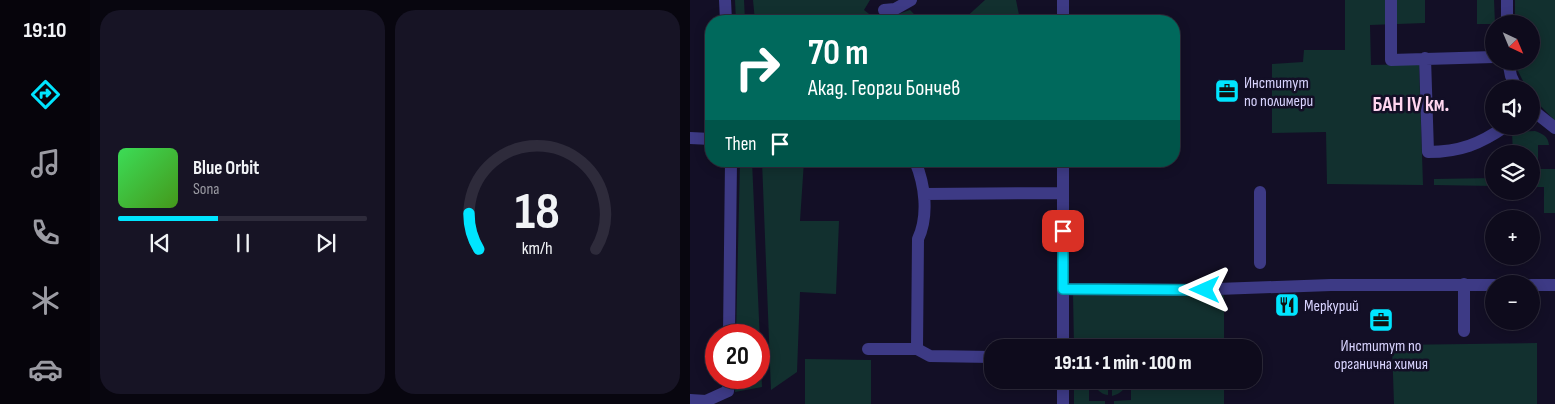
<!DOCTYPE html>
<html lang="en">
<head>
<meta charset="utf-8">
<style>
	:root { --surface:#0e0b1c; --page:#171425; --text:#f1f3f6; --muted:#9b9ba3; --line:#2e2b3b; --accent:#00e5ff }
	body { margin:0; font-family:"Sofia Sans Condensed",sans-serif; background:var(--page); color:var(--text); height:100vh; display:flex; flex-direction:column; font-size:19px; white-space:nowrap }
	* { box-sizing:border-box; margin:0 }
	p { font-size:16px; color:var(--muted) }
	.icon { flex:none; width:28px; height:28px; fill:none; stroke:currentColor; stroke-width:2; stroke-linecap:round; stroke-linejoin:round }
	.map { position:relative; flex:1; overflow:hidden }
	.sheet { display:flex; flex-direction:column; gap:10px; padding:10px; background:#08060f; width:600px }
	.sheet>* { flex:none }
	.guide { position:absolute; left:15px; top:15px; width:475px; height:152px; border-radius:20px; box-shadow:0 2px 12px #0003,0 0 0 1px var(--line); background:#00695c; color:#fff; overflow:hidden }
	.needle { width:32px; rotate:136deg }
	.buttons { position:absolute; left:795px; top:15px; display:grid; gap:10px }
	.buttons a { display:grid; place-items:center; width:55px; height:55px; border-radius:50%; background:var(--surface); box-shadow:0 2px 12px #0003,0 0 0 1px var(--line); font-size:25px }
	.speed { position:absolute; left:15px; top:324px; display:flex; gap:10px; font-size:25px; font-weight:700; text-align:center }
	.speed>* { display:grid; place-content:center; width:65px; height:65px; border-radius:50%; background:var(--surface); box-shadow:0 2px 12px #0003,0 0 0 1px var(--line); line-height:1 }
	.speed .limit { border:8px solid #d22; background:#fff; color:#111 }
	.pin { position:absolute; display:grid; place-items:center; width:42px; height:42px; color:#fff; margin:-21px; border-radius:10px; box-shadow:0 2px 8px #0006 }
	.me { position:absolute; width:55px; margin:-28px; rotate:270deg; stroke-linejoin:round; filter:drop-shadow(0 0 4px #0008) }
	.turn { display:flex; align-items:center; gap:18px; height:105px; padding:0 20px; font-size:22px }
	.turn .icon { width:65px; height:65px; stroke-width:2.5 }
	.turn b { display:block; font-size:35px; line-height:42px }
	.then { display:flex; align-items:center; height:48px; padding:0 20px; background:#0003; gap:10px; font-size:19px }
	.sheet .card { flex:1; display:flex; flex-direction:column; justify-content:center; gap:8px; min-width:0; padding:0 18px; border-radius:20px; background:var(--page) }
	.sheet .dial { align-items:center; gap:0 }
	.dial svg { height:130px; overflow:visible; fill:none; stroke:var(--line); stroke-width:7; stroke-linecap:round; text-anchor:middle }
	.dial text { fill:var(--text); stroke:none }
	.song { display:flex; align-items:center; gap:15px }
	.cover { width:60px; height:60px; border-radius:8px; background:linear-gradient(135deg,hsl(130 70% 55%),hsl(100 70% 35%)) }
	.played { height:5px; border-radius:2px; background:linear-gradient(90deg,var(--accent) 40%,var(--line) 40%) }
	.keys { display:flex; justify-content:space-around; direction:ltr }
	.sheet .tiles { flex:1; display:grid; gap:10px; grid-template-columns:repeat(2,1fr) }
	.trip { position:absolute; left:294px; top:339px; width:278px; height:50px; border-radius:20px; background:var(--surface); box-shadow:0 2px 12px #0003,0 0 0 1px var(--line); font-weight:800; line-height:50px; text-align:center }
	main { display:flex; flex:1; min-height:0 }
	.dock { display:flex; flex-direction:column; width:90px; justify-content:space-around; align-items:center; background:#06040b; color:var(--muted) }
	.dock .icon { width:35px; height:35px }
	.dock .selected { color:var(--accent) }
	.dock b { font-size:22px; color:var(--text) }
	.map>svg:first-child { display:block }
	.green { fill:#12302f }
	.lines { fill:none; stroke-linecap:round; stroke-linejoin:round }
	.minor { stroke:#3d3a85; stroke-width:12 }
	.route-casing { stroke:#0095a6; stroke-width:12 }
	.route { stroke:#00e5ff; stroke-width:9 }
	.labels { text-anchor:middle; stroke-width:5; stroke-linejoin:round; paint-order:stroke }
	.poi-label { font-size:16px; fill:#d9d4ff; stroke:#130f26; text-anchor:start }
	.district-label { font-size:21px; font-weight:bold; fill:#ffd6f0; stroke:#130f26 }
</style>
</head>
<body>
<main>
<nav class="dock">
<b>19:10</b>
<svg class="icon selected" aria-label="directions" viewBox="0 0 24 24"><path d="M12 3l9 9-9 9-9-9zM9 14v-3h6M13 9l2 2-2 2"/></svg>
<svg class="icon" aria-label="music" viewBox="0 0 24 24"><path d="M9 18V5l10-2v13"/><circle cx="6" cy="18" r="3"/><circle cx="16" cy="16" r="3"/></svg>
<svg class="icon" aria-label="phone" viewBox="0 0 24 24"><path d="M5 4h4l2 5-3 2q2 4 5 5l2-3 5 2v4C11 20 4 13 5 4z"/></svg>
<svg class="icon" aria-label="climate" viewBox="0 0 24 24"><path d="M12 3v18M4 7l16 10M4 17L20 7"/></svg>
<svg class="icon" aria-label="car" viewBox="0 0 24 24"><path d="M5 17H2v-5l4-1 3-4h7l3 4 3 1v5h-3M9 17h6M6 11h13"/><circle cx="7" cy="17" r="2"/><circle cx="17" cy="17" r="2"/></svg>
</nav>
<section class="sheet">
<div class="tiles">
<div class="card">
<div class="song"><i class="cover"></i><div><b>Blue Orbit</b><p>Sona</p></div></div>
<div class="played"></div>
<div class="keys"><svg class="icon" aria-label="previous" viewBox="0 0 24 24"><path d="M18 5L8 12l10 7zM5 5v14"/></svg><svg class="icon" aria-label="pause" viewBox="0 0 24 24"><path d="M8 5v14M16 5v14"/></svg><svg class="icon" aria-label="next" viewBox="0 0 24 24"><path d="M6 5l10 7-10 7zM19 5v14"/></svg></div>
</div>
<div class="card dial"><svg viewBox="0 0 100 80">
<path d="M14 69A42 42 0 1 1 86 69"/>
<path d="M14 69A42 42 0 0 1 8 47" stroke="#00e5ff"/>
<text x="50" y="56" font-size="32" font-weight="700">18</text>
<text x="50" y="72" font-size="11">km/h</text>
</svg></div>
</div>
</section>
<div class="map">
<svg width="865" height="404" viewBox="0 0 865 404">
	<rect width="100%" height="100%" fill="#130f26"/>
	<!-- green -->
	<path class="green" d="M 45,0 L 54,0 L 55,21 L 46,21 Z
		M 63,0 L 180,0 L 174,10 L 188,21 L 220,10 L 231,21 L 65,21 Z
		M 295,0 L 326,0 L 329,15 L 327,21 L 272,21 Z
		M 655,0 L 735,0 L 735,23 L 680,25 L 681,65 L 729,64 L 733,185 L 637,184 L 636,132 L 582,133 L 582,64 L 613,62 L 614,50 L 655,50 Z
		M 787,0 L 804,0 L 805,24 L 787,24 Z
		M 825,0 L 865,0 L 865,121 L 841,96 L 841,89 L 837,89 L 828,71 L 826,61 L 841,61 L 841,24 L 825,24 Z
		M 845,131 C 853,134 858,136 859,145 L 848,145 L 848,169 L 865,169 L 865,213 L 854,213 L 854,187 L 841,187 L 841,154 L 823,154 L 822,132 Z
		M 50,161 L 62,161 L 72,387 L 45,392 L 46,378 L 69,378 L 69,335 L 46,335 Z
		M 72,161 L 114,161 L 110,221 L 149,221 L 146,294 L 110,292 L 107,372 L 81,390 Z
		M 804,178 L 804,186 L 744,185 L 744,179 Z
		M 383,293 L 534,295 L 534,347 L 384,347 Z
		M 847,343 L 847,404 L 704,404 L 702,345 Z
		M 115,359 L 181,360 L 181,404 L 115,404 Z
		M 384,380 L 399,380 L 399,401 L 415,401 L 415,404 L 384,404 Z
		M 441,380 L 534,380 L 534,404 L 424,404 L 424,401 L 441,400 Z
		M 403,381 L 413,381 L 418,387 L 418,395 C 410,394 405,388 403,381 Z
		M 428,381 L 437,381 C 436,389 430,394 422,396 L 422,386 Z"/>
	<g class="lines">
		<!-- minor -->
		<path class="minor" d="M 35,0 L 36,21
			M 701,0 L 701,60 L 804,57
			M 817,0 L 817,24
			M 194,10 L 205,9 L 221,0
			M 373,21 L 373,0
			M 735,58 L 738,152 C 770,152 790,144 816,126
			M 818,61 L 821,76 L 827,89
			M 841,109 L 865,128
			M 0,138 L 21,139
			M 570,192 L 570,263
			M 234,194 L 373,193
			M 841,285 L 865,285
			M 373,289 L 500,290 L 641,285 L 804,285
			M 774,331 L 774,284
			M 39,335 L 41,161
			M 373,348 L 373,161
			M 178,349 L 227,349 L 228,239 C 239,215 235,185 225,161
			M 227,349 L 240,356 L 302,357
			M 373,380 L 373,404
			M 0,400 L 16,401 L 38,391 L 39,378"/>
	</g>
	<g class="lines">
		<defs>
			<path id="route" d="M 373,231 L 373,289 L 515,290"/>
		</defs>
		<!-- route casing -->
		<use href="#route" class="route-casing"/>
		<!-- route -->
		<use href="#route" class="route"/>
	</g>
	<!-- icons -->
	<defs>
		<symbol id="office-square" viewBox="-11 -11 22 22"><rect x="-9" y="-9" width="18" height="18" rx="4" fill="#00e5ff" stroke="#130f26"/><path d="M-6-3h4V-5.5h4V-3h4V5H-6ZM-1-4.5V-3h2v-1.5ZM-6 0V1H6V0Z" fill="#111"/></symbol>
		<symbol id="restaurant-square" viewBox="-11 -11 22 22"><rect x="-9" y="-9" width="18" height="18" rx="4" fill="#00e5ff" stroke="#130f26"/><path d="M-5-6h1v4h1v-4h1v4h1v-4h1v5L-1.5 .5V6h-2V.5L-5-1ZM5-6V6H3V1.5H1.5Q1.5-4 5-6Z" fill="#111"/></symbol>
	</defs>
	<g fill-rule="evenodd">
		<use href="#office-square" x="523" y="77" width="28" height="28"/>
		<use href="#restaurant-square" x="583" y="291" width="28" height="28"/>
		<use href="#office-square" x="677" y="306" width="28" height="28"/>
	</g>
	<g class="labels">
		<!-- poi labels -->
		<g class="poi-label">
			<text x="554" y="88">Институт<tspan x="554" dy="18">по полимери</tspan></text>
			<text x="614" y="311">Меркурий</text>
			<text x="691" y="351" text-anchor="middle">Институт по<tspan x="691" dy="18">органична химия</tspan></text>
		</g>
		<!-- district labels -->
		<g class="district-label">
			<text x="721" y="111">БАН IV км.</text>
		</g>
	</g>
</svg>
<div class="buttons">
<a><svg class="needle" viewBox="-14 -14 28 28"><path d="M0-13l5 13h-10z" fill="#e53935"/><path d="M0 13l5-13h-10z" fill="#9b9ba3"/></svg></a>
<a><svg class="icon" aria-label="sound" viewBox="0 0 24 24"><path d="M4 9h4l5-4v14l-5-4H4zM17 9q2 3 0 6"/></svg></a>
<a><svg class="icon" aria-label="layers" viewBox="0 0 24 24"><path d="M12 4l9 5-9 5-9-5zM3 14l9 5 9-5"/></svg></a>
<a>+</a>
<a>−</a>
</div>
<div class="speed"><div class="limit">20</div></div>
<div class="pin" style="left:373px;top:231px;background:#d93025"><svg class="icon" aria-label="arrive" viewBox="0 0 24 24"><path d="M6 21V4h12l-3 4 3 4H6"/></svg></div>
<svg class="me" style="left:515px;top:290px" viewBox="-20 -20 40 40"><path d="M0-17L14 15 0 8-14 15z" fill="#00e5ff" stroke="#fff" stroke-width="4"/></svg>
<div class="trip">19:11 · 1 min · 100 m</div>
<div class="guide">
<div class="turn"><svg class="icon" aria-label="right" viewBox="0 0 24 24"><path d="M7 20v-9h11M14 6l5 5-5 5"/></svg><div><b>70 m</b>Акад. Георги Бончев</div></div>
<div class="then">Then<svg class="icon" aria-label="arrive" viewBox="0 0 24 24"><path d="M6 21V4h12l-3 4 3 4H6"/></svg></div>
</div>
</div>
</main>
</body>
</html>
